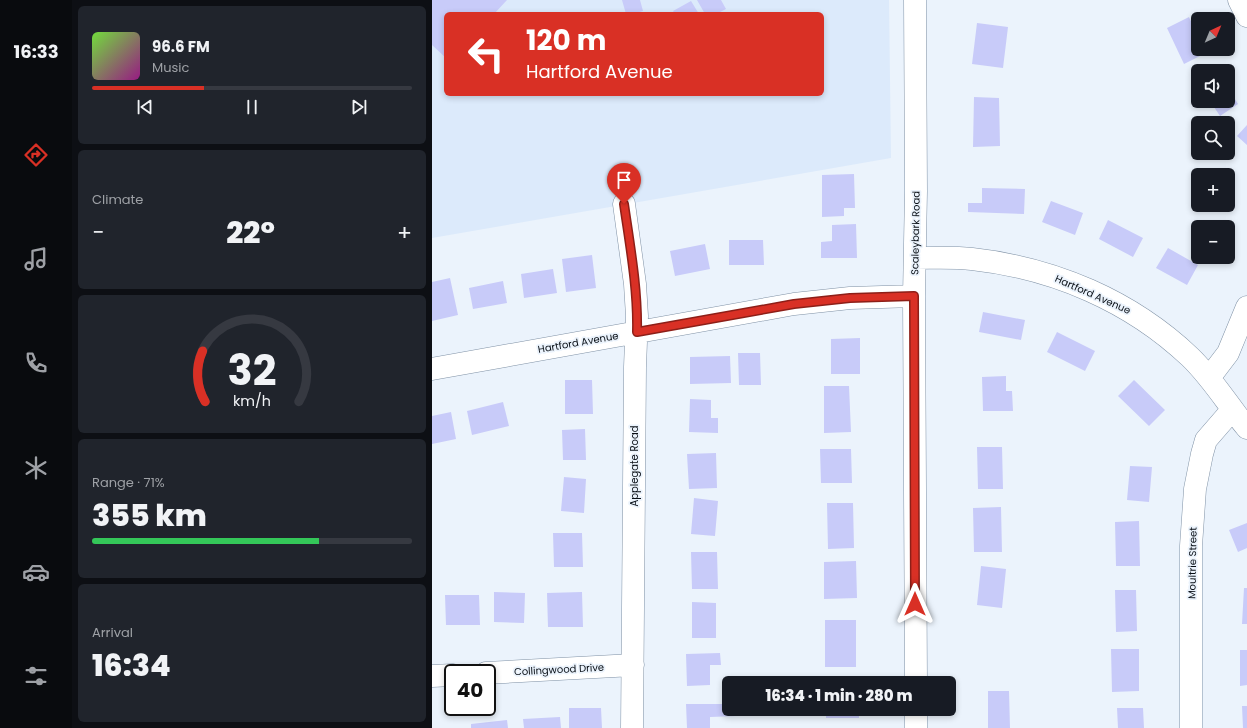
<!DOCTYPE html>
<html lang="en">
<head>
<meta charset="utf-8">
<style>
	:root { --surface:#171b24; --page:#20242c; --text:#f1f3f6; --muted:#9ea1a6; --line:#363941; --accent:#d93025 }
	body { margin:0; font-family:Poppins,sans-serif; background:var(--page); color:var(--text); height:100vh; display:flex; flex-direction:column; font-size:15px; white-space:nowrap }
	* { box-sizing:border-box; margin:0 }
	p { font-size:13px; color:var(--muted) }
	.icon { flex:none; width:22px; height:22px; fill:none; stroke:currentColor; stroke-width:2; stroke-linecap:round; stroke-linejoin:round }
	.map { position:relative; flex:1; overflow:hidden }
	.side { display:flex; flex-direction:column; gap:6px; padding:6px; background:#0d0f14; width:360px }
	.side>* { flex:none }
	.guide { position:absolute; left:12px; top:12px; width:380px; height:84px; border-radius:6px; box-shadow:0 2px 6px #0003; background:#d93025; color:#fff; overflow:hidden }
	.needle { width:26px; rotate:44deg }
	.controls { position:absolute; left:759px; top:12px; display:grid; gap:8px }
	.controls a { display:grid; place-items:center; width:44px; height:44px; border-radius:6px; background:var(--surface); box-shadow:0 2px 6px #0003; font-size:20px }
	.speed { position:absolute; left:12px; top:664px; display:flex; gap:8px; font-size:20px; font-weight:700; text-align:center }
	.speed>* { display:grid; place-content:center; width:52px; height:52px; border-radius:50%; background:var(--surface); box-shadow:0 2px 6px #0003; line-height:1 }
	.speed .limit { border:2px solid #111; border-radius:6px; background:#fff; color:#111 }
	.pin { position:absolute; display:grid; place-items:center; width:34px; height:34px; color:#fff; margin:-41px -17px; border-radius:50% 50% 50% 0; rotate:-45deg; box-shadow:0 0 4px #0007 }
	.pin .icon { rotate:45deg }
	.me { position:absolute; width:44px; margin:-22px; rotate:0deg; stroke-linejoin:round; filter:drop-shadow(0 0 3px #0008) }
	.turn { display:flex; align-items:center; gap:14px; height:84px; padding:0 16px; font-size:18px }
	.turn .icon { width:52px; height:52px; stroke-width:2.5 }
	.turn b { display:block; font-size:28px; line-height:34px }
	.big { font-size:30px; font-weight:800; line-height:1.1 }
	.side .card { flex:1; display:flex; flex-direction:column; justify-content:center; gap:6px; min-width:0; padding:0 14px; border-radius:6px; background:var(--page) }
	.side .dial { align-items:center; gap:0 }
	.dial svg { height:104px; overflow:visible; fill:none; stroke:var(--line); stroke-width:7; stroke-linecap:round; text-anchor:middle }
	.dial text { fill:var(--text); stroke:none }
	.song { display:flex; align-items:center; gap:12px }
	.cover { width:48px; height:48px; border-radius:6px; background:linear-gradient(135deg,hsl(100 70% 55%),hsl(310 70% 35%)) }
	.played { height:4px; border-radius:2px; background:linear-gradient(90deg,var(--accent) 35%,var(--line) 35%) }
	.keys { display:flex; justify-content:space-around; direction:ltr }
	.heat { display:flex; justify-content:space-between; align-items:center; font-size:22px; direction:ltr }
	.charge { height:6px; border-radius:3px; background:linear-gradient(90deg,#34c759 71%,var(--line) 0) }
	.trip { position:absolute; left:290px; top:676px; width:234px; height:40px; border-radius:6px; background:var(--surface); box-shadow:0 2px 6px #0003; font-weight:800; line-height:40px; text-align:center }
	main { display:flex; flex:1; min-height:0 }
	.menu { display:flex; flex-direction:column; width:72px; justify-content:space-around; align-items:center; background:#090b0e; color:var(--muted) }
	.menu .icon { width:28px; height:28px }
	.menu .active { color:var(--accent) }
	.menu b { font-size:18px; color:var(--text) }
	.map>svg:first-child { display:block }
	.built { fill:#dceafb; fill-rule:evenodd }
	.building { fill:#c8cbf9 }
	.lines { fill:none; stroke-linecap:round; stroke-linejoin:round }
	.minor-casing { stroke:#7f91a5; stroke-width:23 }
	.minor { stroke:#fff; stroke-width:22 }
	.route-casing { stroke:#8d1f18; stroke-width:10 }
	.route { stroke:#d93025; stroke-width:7 }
	.labels { text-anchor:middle; stroke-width:3.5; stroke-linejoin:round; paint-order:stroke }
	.street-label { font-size:10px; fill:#070d14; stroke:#ebf3fc }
</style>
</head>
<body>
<main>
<nav class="menu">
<b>16:33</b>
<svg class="icon active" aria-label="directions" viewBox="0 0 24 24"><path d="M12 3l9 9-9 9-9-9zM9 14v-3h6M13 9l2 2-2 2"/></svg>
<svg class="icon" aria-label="music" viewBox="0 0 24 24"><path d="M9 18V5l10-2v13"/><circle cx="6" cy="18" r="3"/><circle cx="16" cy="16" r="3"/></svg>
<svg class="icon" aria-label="phone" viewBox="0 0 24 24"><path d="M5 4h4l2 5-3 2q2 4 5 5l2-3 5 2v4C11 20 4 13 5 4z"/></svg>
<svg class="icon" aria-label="climate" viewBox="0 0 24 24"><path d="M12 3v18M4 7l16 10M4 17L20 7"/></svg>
<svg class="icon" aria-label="car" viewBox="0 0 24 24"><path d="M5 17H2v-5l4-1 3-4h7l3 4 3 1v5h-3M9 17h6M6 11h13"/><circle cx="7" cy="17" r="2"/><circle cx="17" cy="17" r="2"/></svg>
<svg class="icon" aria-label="filters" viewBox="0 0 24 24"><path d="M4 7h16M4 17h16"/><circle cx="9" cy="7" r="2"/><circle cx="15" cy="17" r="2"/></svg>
</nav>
<section class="side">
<div class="card">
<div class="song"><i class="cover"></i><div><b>96.6 FM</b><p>Music</p></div></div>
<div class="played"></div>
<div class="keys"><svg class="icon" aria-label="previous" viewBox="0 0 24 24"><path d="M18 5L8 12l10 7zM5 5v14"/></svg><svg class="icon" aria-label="pause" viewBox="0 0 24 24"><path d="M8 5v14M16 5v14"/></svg><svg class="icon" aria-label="next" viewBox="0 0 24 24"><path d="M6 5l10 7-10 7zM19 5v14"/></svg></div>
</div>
<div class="card"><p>Climate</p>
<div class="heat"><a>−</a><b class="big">22°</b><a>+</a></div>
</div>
<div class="card dial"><svg viewBox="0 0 100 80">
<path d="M14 69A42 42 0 1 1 86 69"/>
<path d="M14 69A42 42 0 0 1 12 30" stroke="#d93025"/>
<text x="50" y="56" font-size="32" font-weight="700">32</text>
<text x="50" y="72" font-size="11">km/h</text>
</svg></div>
<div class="card"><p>Range · 71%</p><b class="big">355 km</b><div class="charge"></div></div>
<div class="card"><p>Arrival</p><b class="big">16:34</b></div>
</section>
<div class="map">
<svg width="815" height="728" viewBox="0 0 815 728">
	<rect width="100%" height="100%" fill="#ebf3fc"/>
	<!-- built -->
	<path class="built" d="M 0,0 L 457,0 L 459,158 L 0,238 ZM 14,14 L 390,14 L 390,94 L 14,94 Z"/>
	<!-- building -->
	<path class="building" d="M 0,0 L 75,0 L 62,14 L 14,14 L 14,58 L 0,45 Z
		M 190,0 L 208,0 L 211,11 L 200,14 L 194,14 Z
		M 265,0 L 289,0 L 294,9 L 284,14 L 273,14 Z
		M 259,1 L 267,14 L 243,14 L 241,11 Z
		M 757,17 L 766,36 L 766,49 L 772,49 L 774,53 L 752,64 L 735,28 Z
		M 545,23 L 576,27 L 571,68 L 540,64 Z
		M 796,88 L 806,104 L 788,116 L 778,101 L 796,101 Z
		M 542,97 L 567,98 L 568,146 L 541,147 Z
		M 815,125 L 815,145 L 805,136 Z
		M 422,174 L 423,208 L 412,208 L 412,216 L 390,217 L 390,175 Z
		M 550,188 L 593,189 L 592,214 L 536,212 L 536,203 L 550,203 Z
		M 619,201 L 651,213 L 643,235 L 610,222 Z
		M 676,220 L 711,238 L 701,257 L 667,239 Z
		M 424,224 L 425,258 L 389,258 L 389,242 L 400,241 L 400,225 Z
		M 297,240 L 331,240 L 332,265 L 297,265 Z
		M 273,244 L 278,269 L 243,276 L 238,251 Z
		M 736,248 L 766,265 L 755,285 L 724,268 Z
		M 160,255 L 164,288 L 134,292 L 130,259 Z
		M 121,269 L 125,293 L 92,298 L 89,274 Z
		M 18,278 L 26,315 L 0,321 L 0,282 Z
		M 71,281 L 75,303 L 41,309 L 37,288 Z
		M 551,312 L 593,320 L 589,340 L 547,332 Z
		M 625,332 L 663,351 L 653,371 L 615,352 Z
		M 428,338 L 428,374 L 399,374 L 399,339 Z
		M 306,353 L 328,353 L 329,385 L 307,385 Z
		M 298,356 L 299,383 L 258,384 L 258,357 Z
		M 574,376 L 574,391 L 580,391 L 581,411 L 551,411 L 550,377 Z
		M 133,380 L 160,380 L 161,414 L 133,414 Z
		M 702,380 L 733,410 L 717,426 L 686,396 Z
		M 392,386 L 417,386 L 419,432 L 392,433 Z
		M 258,399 L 279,400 L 279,418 L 286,418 L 286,433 L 257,432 Z
		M 71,402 L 77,426 L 40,435 L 35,411 Z
		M 19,412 L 24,439 L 0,444 L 0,416 Z
		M 153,429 L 154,460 L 131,460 L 130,430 Z
		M 545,447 L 570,447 L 571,489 L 546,489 Z
		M 388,449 L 419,449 L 420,483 L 389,483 Z
		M 284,453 L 285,488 L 257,489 L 255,454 Z
		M 698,466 L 720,467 L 717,502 L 695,500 Z
		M 132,477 L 154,479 L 152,513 L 129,511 Z
		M 262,498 L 286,501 L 283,536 L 259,534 Z
		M 395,503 L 421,503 L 422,548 L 396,549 Z
		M 569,507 L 570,552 L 542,552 L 541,508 Z
		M 707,521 L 708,566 L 684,566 L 683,522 Z
		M 815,523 L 815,548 L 806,552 L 797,530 Z
		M 121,533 L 150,533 L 151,567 L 122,567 Z
		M 259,552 L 285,552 L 286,589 L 260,589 Z
		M 424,561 L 425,598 L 392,599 L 392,562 Z
		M 549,566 L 574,569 L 570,608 L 545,605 Z
		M 812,588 L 815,588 L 815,624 L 810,624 Z
		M 683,590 L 704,590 L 705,631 L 684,632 Z
		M 62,592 L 93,593 L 92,623 L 62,622 Z
		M 150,592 L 151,627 L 116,627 L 115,593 Z
		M 13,595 L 47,595 L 48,625 L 14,625 Z
		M 260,602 L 284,603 L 284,638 L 260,638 Z
		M 393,620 L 424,620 L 424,667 L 393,667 Z
		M 679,649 L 707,649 L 707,691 L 680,692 Z
		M 808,650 L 815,650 L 815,685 L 808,686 Z
		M 288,653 L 289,665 L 278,665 L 278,685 L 255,686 L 254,654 Z
		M 556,691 L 577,691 L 578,728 L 556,728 Z
		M 254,704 L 297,704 L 297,709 L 304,709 L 305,716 L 278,717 L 278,728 L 255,728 Z
		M 810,706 L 815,706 L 815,728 L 811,728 Z
		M 137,708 L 169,708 L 170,728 L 137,728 Z
		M 685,708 L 711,708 L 712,728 L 686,728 Z
		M 394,709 L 427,709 L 427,718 L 394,718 Z
		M 128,717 L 129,728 L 92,728 L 91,719 Z
		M 75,720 L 76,728 L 39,728 L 39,724 Z"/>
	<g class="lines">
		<defs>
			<path id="minor" d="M 483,0 L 484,191 L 482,296 L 484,683
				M 807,0 L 815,16
				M 192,204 L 203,284 L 205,316 L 203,367 L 200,728
				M 483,258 C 502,258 522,257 540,259 C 622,268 699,301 758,357 C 780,378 796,405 815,428
				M 0,369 L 362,304 L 418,298 L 482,296
				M 777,378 L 796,353 L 815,307
				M 54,673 L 201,665
				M 0,676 L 21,675
				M 484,709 L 484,728
				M 759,728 L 759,546 L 763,489 L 770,454 L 774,440 L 800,410"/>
		</defs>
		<!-- minor casing -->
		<use href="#minor" class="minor-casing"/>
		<!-- minor -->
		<use href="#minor" class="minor"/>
	</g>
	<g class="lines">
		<defs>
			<path id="route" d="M 192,204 C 198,246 206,289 205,332 L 362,304 L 418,298 L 482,296 L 483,604"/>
		</defs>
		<!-- route casing -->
		<use href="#route" class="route-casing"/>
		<!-- route -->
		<use href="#route" class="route"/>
	</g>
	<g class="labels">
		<!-- street labels -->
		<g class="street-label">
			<text transform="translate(483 233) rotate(-89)" y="4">Scaleybark Road</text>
			<text transform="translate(661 294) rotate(24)" y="4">Hartford Avenue</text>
			<text transform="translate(146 342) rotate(-10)" y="4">Hartford Avenue</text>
			<text transform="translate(202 466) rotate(-90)" y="4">Applegate Road</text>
			<text transform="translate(760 563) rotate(-89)" y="4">Moultrie Street</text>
			<text transform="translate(127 669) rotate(-3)" y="4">Collingwood Drive</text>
		</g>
	</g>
</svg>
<div class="controls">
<a><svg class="needle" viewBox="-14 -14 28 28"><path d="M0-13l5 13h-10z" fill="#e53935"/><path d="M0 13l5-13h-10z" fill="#9ea1a6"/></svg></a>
<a><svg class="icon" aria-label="sound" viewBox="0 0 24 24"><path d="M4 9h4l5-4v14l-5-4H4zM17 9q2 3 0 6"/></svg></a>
<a><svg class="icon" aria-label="search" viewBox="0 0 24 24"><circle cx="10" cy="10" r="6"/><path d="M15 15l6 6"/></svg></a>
<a>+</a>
<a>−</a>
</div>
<div class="speed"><div class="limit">40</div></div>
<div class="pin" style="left:192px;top:204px;background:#d93025"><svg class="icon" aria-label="arrive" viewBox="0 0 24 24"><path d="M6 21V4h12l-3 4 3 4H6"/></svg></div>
<svg class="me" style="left:483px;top:604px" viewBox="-20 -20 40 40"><path d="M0-17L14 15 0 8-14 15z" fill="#d93025" stroke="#fff" stroke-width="4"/></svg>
<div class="trip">16:34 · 1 min · 280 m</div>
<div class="guide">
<div class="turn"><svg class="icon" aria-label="left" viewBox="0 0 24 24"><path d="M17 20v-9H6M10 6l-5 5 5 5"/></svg><div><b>120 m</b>Hartford Avenue</div></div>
</div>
</div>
</main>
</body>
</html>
